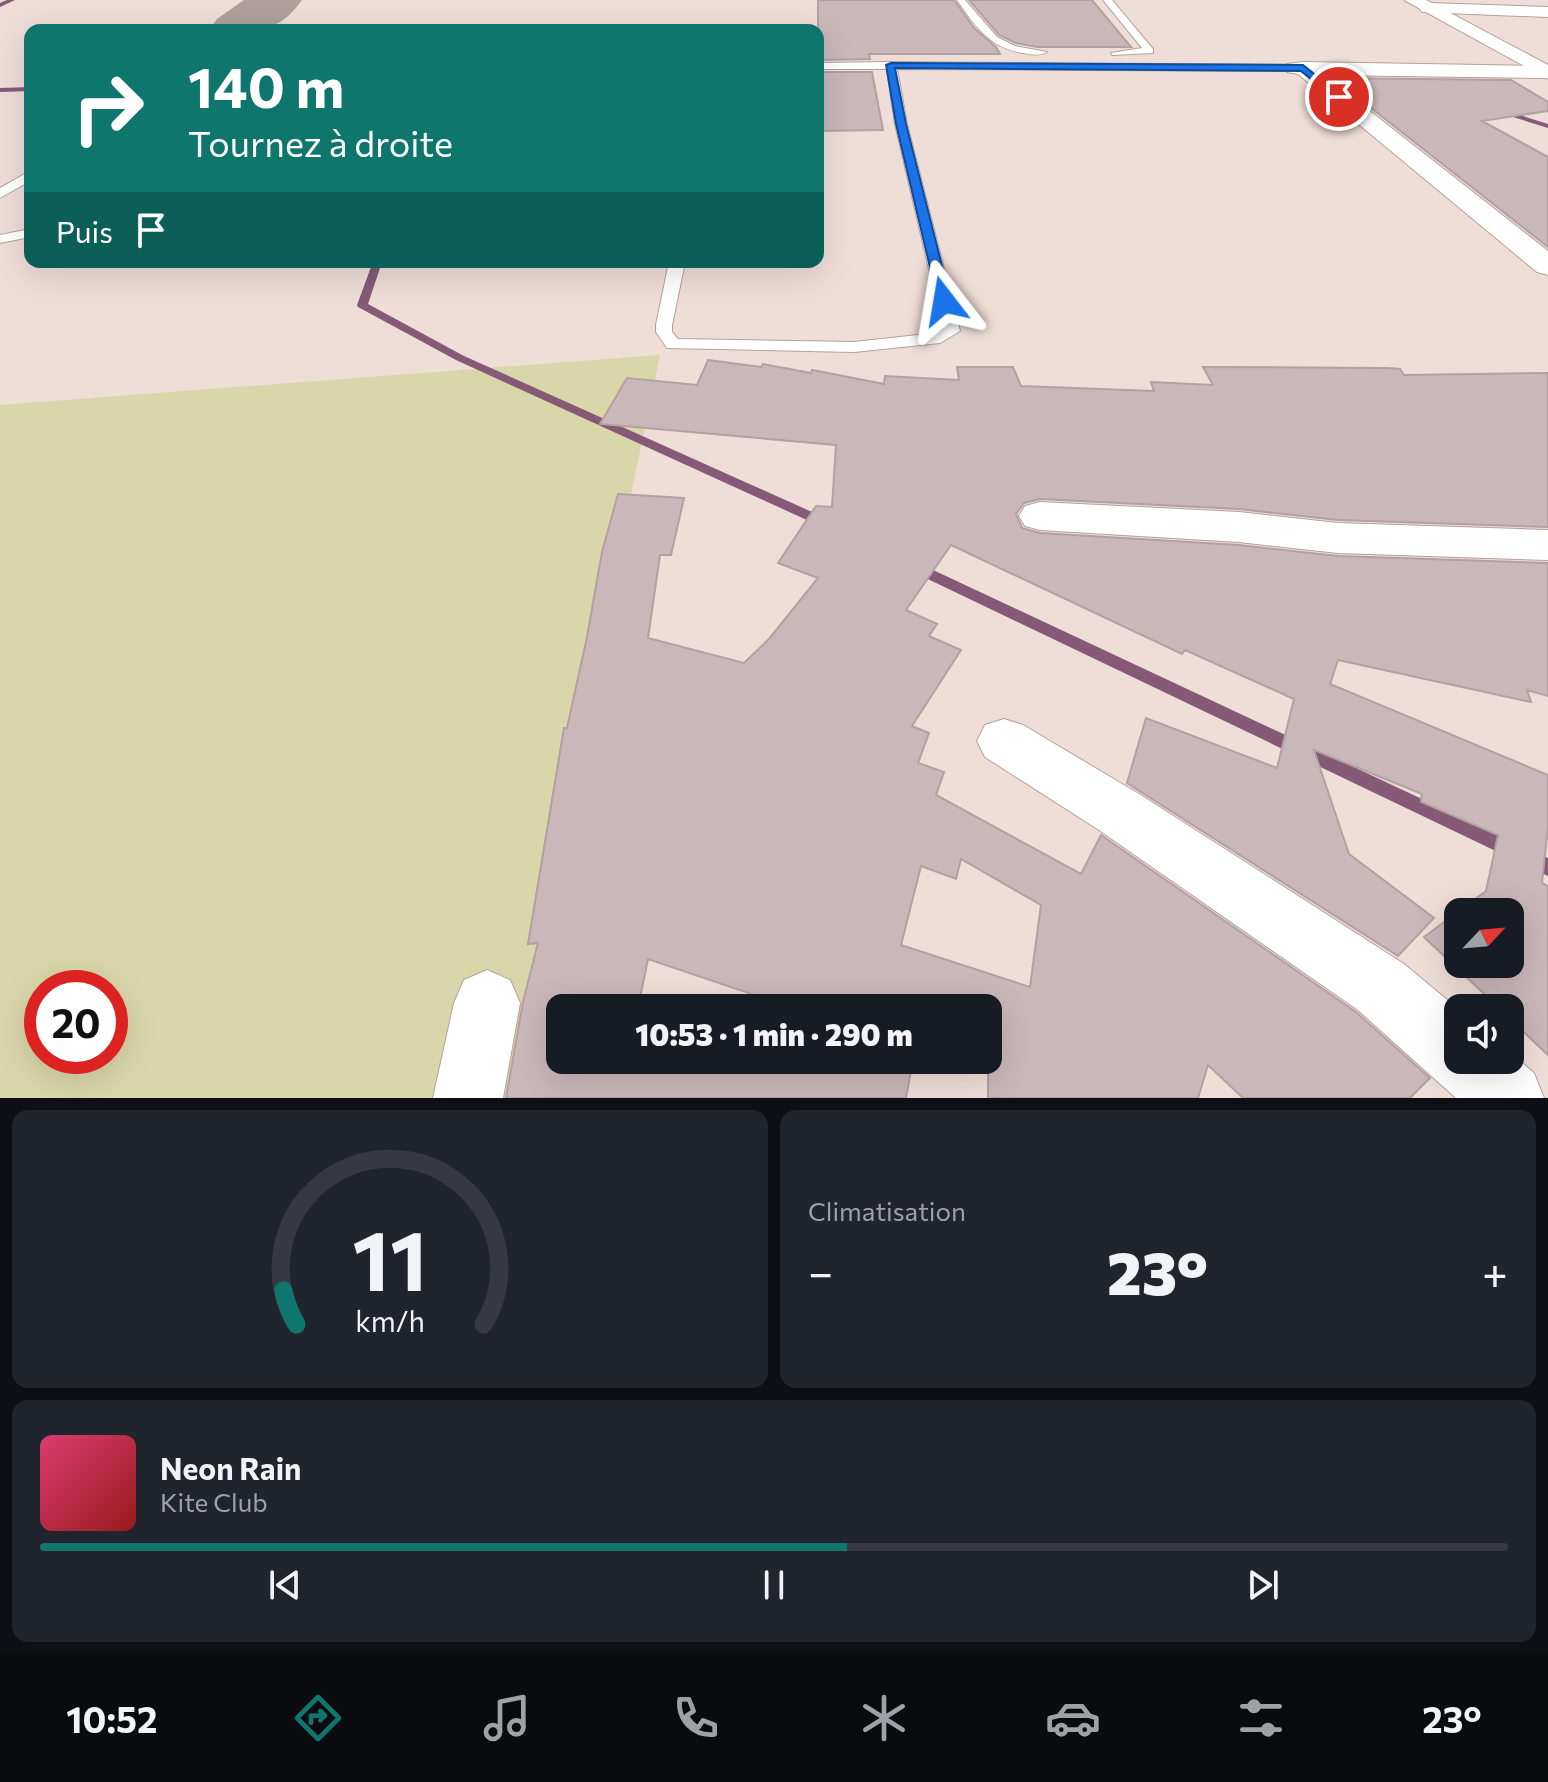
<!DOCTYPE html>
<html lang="fr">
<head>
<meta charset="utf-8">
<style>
	:root { --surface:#171b24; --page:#20242c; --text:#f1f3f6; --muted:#9ea1a6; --line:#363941; --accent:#0f766e }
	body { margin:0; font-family:Commissioner,sans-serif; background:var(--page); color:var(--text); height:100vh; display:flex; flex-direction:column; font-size:30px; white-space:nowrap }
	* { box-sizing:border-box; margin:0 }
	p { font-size:26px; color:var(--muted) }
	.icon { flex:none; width:44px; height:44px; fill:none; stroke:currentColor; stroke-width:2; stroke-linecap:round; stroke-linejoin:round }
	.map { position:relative; height:1098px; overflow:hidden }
	.sheet { display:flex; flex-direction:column; gap:12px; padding:12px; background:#0d0f14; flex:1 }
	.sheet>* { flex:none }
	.hud { position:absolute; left:24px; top:24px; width:800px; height:244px; border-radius:16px; box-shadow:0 8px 32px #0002; background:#0f766e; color:#fff; overflow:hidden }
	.needle { width:52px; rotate:64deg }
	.buttons { position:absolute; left:1444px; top:898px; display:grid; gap:16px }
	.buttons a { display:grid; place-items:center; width:80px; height:80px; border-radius:16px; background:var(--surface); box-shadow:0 8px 32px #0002; font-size:40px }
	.speed { position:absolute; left:24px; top:970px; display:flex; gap:16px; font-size:40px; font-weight:700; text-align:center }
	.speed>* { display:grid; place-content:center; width:104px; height:104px; border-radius:50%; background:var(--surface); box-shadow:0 8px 32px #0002; line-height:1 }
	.speed .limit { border:12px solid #d22; background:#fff; color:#111 }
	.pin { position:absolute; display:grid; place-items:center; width:68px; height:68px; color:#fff; margin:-34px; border:4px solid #fff; border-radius:50%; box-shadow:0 2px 8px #0007 }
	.me { position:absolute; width:88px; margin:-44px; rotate:346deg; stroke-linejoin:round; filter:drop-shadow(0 0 6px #0008) }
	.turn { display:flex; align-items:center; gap:28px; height:168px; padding:0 32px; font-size:36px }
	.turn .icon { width:104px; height:104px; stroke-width:2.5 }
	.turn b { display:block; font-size:56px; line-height:68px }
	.then { display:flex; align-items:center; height:76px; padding:0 32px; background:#0003; gap:16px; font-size:30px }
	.big { font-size:60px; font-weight:800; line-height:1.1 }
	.sheet .tile { flex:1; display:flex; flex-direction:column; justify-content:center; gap:12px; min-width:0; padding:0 28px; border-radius:16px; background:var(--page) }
	.sheet .dial { align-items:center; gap:0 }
	.dial svg { height:208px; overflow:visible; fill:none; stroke:var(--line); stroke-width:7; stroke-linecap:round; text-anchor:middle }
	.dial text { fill:var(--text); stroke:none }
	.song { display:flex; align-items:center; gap:24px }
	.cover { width:96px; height:96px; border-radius:12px; background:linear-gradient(135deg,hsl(340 70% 55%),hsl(0 70% 35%)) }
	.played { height:8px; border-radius:4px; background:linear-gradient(90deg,var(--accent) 55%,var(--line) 55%) }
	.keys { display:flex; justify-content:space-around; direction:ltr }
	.heat { display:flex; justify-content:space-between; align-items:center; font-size:44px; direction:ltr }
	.sheet .tiles { flex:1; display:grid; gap:12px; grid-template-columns:1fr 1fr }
	.tile:last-child { grid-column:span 2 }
	.trip { position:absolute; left:546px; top:994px; width:456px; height:80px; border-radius:16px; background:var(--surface); box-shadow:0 8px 32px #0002; font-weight:800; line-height:80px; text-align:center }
	.tab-bar { display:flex; height:128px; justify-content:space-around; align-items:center; background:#090b0e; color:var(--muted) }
	.tab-bar .icon { width:56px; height:56px }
	.tab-bar .current { color:var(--accent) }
	.tab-bar b { font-size:36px; color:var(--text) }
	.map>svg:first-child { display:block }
	.green { fill:#d9d6a9; fill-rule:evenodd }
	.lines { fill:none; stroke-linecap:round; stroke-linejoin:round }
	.stream { fill:#855a77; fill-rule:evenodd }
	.taxiway { fill:#aea09c; fill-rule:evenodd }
	.building { fill:#c9b7b9; stroke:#b2a0a2; stroke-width:2; fill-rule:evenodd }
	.service-casing { stroke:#b3a29c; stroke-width:2 }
	.minor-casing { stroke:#b3a29c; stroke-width:2 }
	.tertiary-casing { stroke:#b3a29c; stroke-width:2 }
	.service { fill:#fff; fill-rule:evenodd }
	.minor { fill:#fff; fill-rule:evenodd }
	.tertiary { fill:#fff; fill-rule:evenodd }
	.route { fill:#1a73e8; stroke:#114b97; stroke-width:2 }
</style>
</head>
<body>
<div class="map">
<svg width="1548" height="1098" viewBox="0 0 1548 1098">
	<rect width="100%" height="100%" fill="#efddd7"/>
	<!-- green -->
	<path class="green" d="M 660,355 L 506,1098 L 0,1098 L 0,405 ZM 42,988 L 110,988 L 110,1056 L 42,1056 Z"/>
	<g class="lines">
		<!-- stream -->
		<path class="stream" d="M 7,0 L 15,0 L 0,7 L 0,3 Z
			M 30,87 L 30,91 L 0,92 L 0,88 Z
			M 1497,108 L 1548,124 L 1548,128 L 1497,112 Z
			M 376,262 L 386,262 L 380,268 L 368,304 L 464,356 L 830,520 L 832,523 L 825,528 L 820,526 L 456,360 L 358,307 L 357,305 L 371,267 Z
			M 916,562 L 1548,858 L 1548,876 L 911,571 L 909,567 Z"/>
		<!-- taxiway -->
		<path class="taxiway" d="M 244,0 L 302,0 C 275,38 251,30 209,30 L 217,19 Z"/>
	</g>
	<!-- building -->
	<path class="building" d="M 818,0 L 954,0 L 975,29 L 996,47 L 1000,54 L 869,54 L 870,59 L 818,60 Z
		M 969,0 L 1092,0 L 1131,47 L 1037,47 L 1016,43 L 999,35 Z
		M 818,72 L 872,72 L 883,130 L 818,131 Z
		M 1333,78 L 1511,80 L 1548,102 L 1548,111 L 1482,121 L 1548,157 L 1548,247 Z
		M 708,360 L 761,367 L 763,364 L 811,373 L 812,370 L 884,384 L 885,376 L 959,380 L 957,367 L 1013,367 L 1021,386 L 1154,391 L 1151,382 L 1213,385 L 1203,367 L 1388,368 L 1400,369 L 1404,375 L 1548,373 L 1548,527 L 1338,520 L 1239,509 L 1040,499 L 1024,503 L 1016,514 L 1022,528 L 1040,533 L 1239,545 L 1338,556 L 1548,563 L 1548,696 L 1527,690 L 1531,702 L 1338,660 L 1330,684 L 1548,775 L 1548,827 L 1542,883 L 1548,886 L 1548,1055 L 1510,1019 L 1510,1008 L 1499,1008 L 1424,937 L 1486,891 L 1498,835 L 1421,802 L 1422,794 L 1314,750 L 1349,854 L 1434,918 L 1398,956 L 1127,783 L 1146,718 L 1277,768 L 1294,699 L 1185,650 L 1182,654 L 951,545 L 906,610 L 937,624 L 929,636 L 961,650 L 912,726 L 929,733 L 918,763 L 944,772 L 936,795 L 1081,874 L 1101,835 L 1356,1012 L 1430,1078 L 1410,1098 L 1243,1098 L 1208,1065 L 1198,1098 L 988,1098 L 988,1008 L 793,1008 L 648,959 L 638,1008 L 560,1008 L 560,1060 L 913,1060 L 906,1098 L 506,1098 L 523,1002 L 538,943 L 528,944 L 564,728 L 567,728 L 587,637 L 602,552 L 618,494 L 684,498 L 671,555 L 660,555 L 648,638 L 744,663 L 769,639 L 818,578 L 778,563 L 816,506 L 832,507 L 836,445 L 600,424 L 627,378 L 697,385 ZM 961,859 L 1041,905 L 1030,987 L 901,945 L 921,866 L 956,879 ZM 1458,912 L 1510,912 L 1510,964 L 1458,964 Z"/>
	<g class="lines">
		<defs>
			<path id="service" d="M 957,0 L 965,0 L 997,37 L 1015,46 L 1047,52 C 1040,56 1032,55 1023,53 C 990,48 975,26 957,0 Z
				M 1103,0 L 1112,0 L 1153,49 L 1153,53 L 1112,55 L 1111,53 L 1142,48 Z
				M 891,62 L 1293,65 L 1298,68 L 1293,71 L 897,69 L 907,124 L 960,331 L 940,343 L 854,352 L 667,348 L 656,332 L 656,325 L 669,262 L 685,262 L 672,325 L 672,332 L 678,339 L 854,342 L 936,333 L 943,329 L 895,124 L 887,69 L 818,69 L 818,63 Z
				M 30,171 L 30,181 L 0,198 L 0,188 Z
				M 30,229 L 30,237 L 0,243 L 0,235 Z"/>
			<path id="minor" d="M 1428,3 L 1548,7 L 1548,17 L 1422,12 L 1419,8 Z
				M 1303,62 L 1548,66 L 1548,78 L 1324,75 L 1548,251 L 1548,275 L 1537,272 L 1298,74 L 1287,72 L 1284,68 L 1287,64 Z
				M 1040,502 L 1239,512 L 1338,523 L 1548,530 L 1548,560 L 1338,553 L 1239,542 L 1040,530 L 1025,526 L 1019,516 L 1025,506 Z
				M 1004,719 L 1023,725 L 1139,794 L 1404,964 L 1458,1009 L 1458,1060 L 1510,1060 L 1510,1053 L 1534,1073 L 1544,1098 L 1456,1098 L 1358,1010 L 1099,830 L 985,757 L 977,741 L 985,725 Z
				M 487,970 L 510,980 L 520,1003 L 503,1098 L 433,1098 L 454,1003 L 464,980 Z"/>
			<path id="tertiary" d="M 1404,0 L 1426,0 L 1548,65 L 1548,79 Z"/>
		</defs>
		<!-- service casing -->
		<use href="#service" class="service-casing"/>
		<!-- minor casing -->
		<use href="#minor" class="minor-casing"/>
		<!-- tertiary casing -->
		<use href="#tertiary" class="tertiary-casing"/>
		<!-- service -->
		<use href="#service" class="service"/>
		<!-- minor -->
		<use href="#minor" class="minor"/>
		<!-- tertiary -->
		<use href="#tertiary" class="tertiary"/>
	</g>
	<!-- route -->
	<path class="route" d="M 891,63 L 1303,65 L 1343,97 L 1335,99 L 1301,71 L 895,68 L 906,124 L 951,301 L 944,305 L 938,301 L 896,124 L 886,65 Z"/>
</svg>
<div class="buttons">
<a><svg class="needle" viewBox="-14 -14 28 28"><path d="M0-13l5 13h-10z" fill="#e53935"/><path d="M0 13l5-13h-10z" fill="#9ea1a6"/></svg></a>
<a><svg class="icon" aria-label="sound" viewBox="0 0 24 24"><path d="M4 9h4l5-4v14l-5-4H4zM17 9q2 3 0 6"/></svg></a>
</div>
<div class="speed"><div class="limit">20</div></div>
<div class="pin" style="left:1339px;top:97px;background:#d93025"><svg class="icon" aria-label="arrive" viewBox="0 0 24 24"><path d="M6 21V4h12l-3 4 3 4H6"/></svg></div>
<svg class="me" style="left:944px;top:301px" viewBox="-20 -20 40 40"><path d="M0-17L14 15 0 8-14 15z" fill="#1a73e8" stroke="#fff" stroke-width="4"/></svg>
<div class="trip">10:53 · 1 min · 290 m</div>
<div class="hud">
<div class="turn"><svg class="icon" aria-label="right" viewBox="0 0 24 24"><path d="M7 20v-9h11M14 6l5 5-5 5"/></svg><div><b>140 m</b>Tournez à droite</div></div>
<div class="then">Puis<svg class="icon" aria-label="arrive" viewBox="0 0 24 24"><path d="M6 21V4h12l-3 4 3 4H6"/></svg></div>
</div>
</div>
<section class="sheet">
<div class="tiles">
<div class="tile dial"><svg viewBox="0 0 100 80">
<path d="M14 69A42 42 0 1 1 86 69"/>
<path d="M14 69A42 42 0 0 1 9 56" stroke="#0f766e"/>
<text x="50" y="56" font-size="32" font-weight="700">11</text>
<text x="50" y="72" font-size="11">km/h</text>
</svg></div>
<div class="tile"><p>Climatisation</p>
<div class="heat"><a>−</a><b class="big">23°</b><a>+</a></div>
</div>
<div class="tile">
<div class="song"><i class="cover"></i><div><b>Neon Rain</b><p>Kite Club</p></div></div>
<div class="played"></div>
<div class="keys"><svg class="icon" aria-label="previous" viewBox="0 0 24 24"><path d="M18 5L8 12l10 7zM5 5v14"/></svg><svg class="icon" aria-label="pause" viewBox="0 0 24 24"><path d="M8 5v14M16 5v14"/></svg><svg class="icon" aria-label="next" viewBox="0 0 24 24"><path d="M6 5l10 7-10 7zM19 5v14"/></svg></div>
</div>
</div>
</section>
<nav class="tab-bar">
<b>10:52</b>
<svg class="icon current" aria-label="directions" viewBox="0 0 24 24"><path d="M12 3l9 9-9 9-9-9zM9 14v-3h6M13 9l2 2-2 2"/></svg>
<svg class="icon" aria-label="music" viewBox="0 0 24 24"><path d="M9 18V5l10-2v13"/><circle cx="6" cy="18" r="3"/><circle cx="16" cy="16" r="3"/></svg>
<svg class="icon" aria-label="phone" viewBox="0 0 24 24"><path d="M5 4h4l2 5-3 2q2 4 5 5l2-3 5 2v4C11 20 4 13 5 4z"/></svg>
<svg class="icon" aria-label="climate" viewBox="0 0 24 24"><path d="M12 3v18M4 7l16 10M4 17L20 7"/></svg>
<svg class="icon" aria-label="car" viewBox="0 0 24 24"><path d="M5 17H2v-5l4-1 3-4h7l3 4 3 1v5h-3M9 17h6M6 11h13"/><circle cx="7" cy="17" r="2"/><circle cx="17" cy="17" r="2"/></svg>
<svg class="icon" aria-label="filters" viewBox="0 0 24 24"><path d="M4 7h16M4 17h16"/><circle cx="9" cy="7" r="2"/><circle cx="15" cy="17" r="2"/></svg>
<b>23°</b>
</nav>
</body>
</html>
